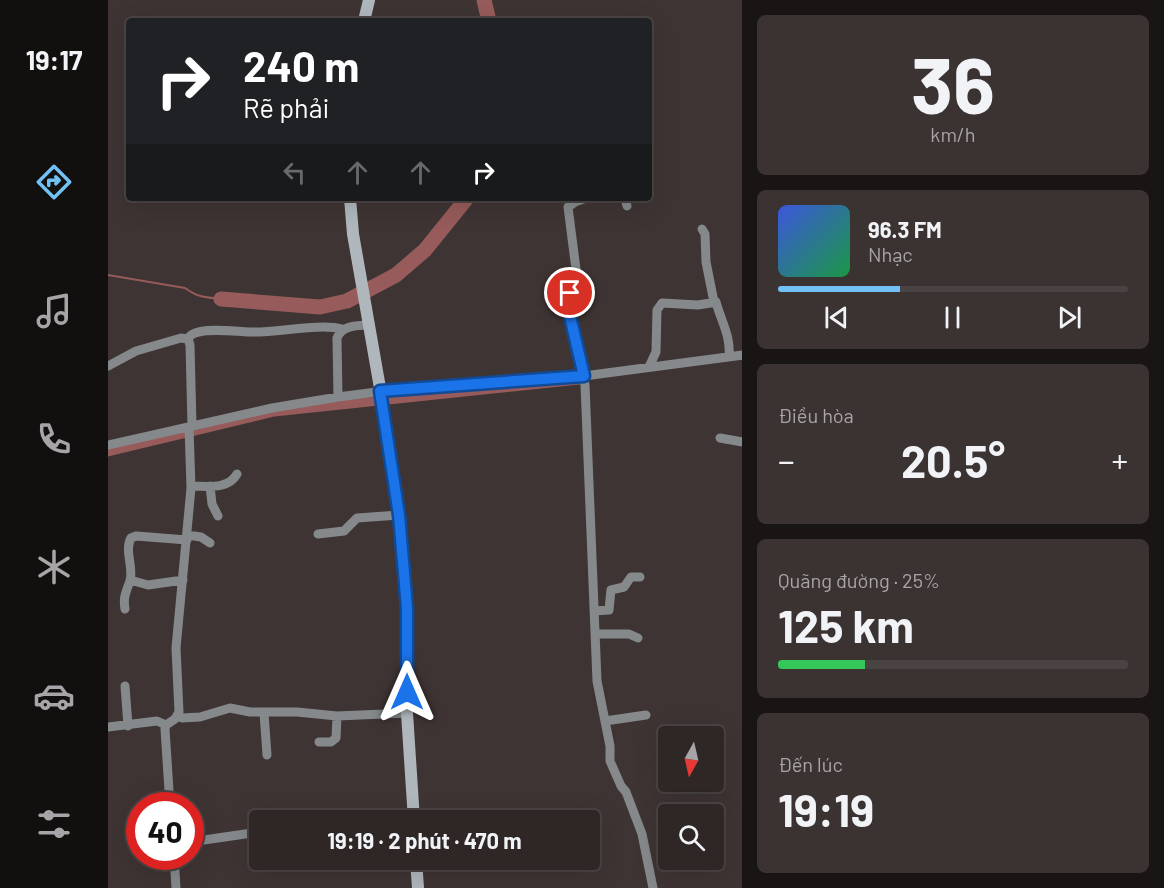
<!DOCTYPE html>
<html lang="vi">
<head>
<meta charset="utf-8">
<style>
	:root { --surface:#2e2726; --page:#3a3332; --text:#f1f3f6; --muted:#a7a5a7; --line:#494443; --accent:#71c1f5 }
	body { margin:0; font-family:Barlow,sans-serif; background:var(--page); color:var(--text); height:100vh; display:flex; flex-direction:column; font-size:22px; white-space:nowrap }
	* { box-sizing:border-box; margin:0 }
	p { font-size:20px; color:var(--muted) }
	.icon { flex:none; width:33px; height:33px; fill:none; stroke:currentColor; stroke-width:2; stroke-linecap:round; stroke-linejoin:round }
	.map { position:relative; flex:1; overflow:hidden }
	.drawer { display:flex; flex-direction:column; gap:15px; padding:15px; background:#191515; width:422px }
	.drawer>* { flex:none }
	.hud { position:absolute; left:18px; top:18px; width:526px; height:183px; border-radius:6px; box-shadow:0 6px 24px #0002,0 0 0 2px var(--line); background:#202124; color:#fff; overflow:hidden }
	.needle { width:39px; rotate:188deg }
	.controls { position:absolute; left:550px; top:726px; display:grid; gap:12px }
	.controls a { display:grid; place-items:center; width:66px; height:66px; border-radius:6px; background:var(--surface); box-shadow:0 6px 24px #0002,0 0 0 2px var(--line); font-size:30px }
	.speed { position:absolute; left:18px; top:792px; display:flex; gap:12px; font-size:30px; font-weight:700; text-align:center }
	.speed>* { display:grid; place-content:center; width:78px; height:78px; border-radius:50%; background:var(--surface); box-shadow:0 6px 24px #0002,0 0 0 2px var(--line); line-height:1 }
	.speed .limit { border:9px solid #d22; background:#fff; color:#111 }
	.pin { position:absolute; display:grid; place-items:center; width:51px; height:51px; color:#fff; margin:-26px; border:3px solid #fff; border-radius:50%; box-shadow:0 2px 6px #0007 }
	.me { position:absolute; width:66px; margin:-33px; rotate:0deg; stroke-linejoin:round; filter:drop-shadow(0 0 4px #0008) }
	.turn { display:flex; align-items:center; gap:21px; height:126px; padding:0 18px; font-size:27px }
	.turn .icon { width:78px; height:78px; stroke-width:2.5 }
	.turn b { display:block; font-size:42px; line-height:51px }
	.lanes { display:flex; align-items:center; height:57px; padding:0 18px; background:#0003; justify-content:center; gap:30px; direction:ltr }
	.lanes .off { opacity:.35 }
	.big { font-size:45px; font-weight:700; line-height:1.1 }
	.drawer .card { flex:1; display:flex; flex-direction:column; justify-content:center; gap:9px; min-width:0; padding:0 21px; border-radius:9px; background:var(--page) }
	.drawer .dial { align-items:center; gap:0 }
	.dial b { font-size:78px; line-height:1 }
	.song { display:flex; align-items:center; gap:18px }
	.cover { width:72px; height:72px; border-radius:9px; background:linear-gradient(135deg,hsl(230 70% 55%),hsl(140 70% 35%)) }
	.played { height:6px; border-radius:3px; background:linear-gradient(90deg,var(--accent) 35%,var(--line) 35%) }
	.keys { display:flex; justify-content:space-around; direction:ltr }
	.heat { display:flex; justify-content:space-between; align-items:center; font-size:33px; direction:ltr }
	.charge { height:9px; border-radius:4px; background:linear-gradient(90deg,#34c759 25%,var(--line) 0) }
	.trip { position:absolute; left:141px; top:810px; width:351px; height:60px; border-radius:6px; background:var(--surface); box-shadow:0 6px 24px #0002,0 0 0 2px var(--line); font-weight:700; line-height:60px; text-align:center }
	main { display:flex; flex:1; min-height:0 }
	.dock { display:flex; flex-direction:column; width:108px; justify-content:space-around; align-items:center; background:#12100f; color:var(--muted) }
	.dock .icon { width:42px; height:42px }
	.dock .on { color:var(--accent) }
	.dock b { font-size:27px; color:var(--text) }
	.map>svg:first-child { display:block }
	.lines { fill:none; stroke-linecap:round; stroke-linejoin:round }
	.stream { stroke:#965b5a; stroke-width:2 }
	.canal { stroke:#965b5a; stroke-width:9 }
	.river { stroke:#965b5a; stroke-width:15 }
	.street { stroke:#85898c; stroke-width:9 }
	.secondary { stroke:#b0b7bc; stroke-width:12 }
	.route-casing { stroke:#114b97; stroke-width:15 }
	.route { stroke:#1a73e8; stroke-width:10 }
</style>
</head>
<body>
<main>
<nav class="dock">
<b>19:17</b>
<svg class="icon on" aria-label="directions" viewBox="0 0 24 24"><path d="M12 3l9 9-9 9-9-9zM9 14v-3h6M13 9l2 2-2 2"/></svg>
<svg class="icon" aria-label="music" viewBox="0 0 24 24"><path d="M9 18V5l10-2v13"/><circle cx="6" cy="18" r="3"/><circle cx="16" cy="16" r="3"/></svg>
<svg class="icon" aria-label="phone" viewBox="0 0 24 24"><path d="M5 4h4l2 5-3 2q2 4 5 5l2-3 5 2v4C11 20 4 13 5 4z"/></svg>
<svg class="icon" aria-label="climate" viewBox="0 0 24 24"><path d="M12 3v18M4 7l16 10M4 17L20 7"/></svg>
<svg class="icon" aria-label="car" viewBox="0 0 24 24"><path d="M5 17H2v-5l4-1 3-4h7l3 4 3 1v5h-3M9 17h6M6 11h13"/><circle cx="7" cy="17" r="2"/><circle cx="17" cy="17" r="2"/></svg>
<svg class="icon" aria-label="filters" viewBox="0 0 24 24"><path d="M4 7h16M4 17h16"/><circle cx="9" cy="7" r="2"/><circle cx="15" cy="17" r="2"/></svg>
</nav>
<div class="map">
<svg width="635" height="888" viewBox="0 0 635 888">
	<rect width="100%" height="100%" fill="#3e3433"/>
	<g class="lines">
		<!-- stream -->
		<path class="stream" d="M 0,275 L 77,288 C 91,298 97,297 113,299"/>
		<!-- canal -->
		<path class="canal" d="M 0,452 L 166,412 L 471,380"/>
		<!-- river -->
		<path class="river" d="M 376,0 L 381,21
			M 113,299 L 212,307 L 239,301 L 288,275 L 317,250 L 359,198"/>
		<!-- street -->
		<path class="street" d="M 478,198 L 467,202 L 460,207 L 470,285 L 469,291 L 459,294 L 458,299 L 477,385 L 489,681 L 502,746 L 502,761 L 513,786 L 518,792 L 534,834 L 545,888
			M 517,198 L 519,206
			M 594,229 L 597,234 L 598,262 L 606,302
			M 80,339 C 86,325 128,332 141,332 C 167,333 212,323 234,329
			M 0,366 L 28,351 L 73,338 L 80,339 L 82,345 L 84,426
			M 541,367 L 548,352 L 549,310 L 554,303 L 590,305 L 608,302 C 613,321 623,336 621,357
			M 230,397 L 229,338 C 234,325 248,326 260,325
			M 612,438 L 635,442
			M 0,445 L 164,408 L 230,397 L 284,390 L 476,376 L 635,355
			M 83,486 C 99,486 120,490 129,474
			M 102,486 L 104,504 L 110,516
			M 210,534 L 236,531 L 249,518 L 291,515
			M 79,535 L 93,537 L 102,543
			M 22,580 L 40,585 L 75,580
			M 17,609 C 15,597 18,592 22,581 C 26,567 16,551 23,538 L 28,536 L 79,540
			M 486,611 L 501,610 L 503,590 L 516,587 L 523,577 L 532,577
			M 487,634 L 521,634 L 530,638
			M 17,686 L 20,726
			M 156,713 L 159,755
			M 70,716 L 74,718 L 92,717 L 122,708 L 142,712 L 189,712 L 229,716 L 299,713
			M 497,721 L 538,715
			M 0,727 L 49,721 L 58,725
			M 211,742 L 223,742 L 228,738 L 229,716
			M 62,806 L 57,729 L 58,725 L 67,719 L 71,712 L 68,648 L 83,488 L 81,427
			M 82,842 L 144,833
			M 66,856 L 68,888"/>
		<!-- secondary -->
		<path class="secondary" d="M 256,21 L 261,0
			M 242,198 L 245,234 L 275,405 L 291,515 L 299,607 L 299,713 L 306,820
			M 308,860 L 310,888"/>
	</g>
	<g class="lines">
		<defs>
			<path id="route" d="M 299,692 L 299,608 L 291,515 L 272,391 L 476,376 L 458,299 L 459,294 L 462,293"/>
		</defs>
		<!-- route casing -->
		<use href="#route" class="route-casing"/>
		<!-- route -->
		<use href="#route" class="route"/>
	</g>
</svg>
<div class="controls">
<a><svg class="needle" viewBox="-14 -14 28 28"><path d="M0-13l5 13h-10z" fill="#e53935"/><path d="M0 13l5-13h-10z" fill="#a7a5a7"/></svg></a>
<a><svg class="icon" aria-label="search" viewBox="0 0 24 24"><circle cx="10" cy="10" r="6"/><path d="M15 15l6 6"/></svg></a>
</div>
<div class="speed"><div class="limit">40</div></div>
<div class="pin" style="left:462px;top:293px;background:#d93025"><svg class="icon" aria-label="arrive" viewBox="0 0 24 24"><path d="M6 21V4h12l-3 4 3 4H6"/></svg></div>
<svg class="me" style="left:299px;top:692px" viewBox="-20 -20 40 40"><path d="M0-17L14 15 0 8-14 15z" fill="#1a73e8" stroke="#fff" stroke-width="4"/></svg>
<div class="trip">19:19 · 2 phút · 470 m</div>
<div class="hud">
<div class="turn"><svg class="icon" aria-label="right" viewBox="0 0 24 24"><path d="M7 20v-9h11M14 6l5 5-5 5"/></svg><div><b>240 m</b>Rẽ phải</div></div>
<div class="lanes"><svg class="icon off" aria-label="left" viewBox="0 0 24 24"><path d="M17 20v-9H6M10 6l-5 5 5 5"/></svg><svg class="icon off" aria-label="ahead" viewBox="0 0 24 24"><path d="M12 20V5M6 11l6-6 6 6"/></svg><svg class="icon off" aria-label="ahead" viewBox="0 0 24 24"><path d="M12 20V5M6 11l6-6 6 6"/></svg><svg class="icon" aria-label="right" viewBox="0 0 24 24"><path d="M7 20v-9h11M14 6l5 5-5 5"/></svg></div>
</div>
</div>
<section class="drawer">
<div class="card dial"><b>36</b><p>km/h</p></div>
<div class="card">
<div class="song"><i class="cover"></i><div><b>96.3 FM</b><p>Nhạc</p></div></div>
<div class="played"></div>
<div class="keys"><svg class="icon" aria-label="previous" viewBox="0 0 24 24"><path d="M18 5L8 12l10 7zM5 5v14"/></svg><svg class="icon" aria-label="pause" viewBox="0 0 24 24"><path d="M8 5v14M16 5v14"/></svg><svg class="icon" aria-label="next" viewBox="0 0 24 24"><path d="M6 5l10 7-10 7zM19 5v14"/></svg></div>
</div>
<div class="card"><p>Điều hòa</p>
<div class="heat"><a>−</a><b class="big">20.5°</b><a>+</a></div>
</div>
<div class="card"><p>Quãng đường · 25%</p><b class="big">125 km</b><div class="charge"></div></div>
<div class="card"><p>Đến lúc</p><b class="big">19:19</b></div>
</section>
</main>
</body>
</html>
